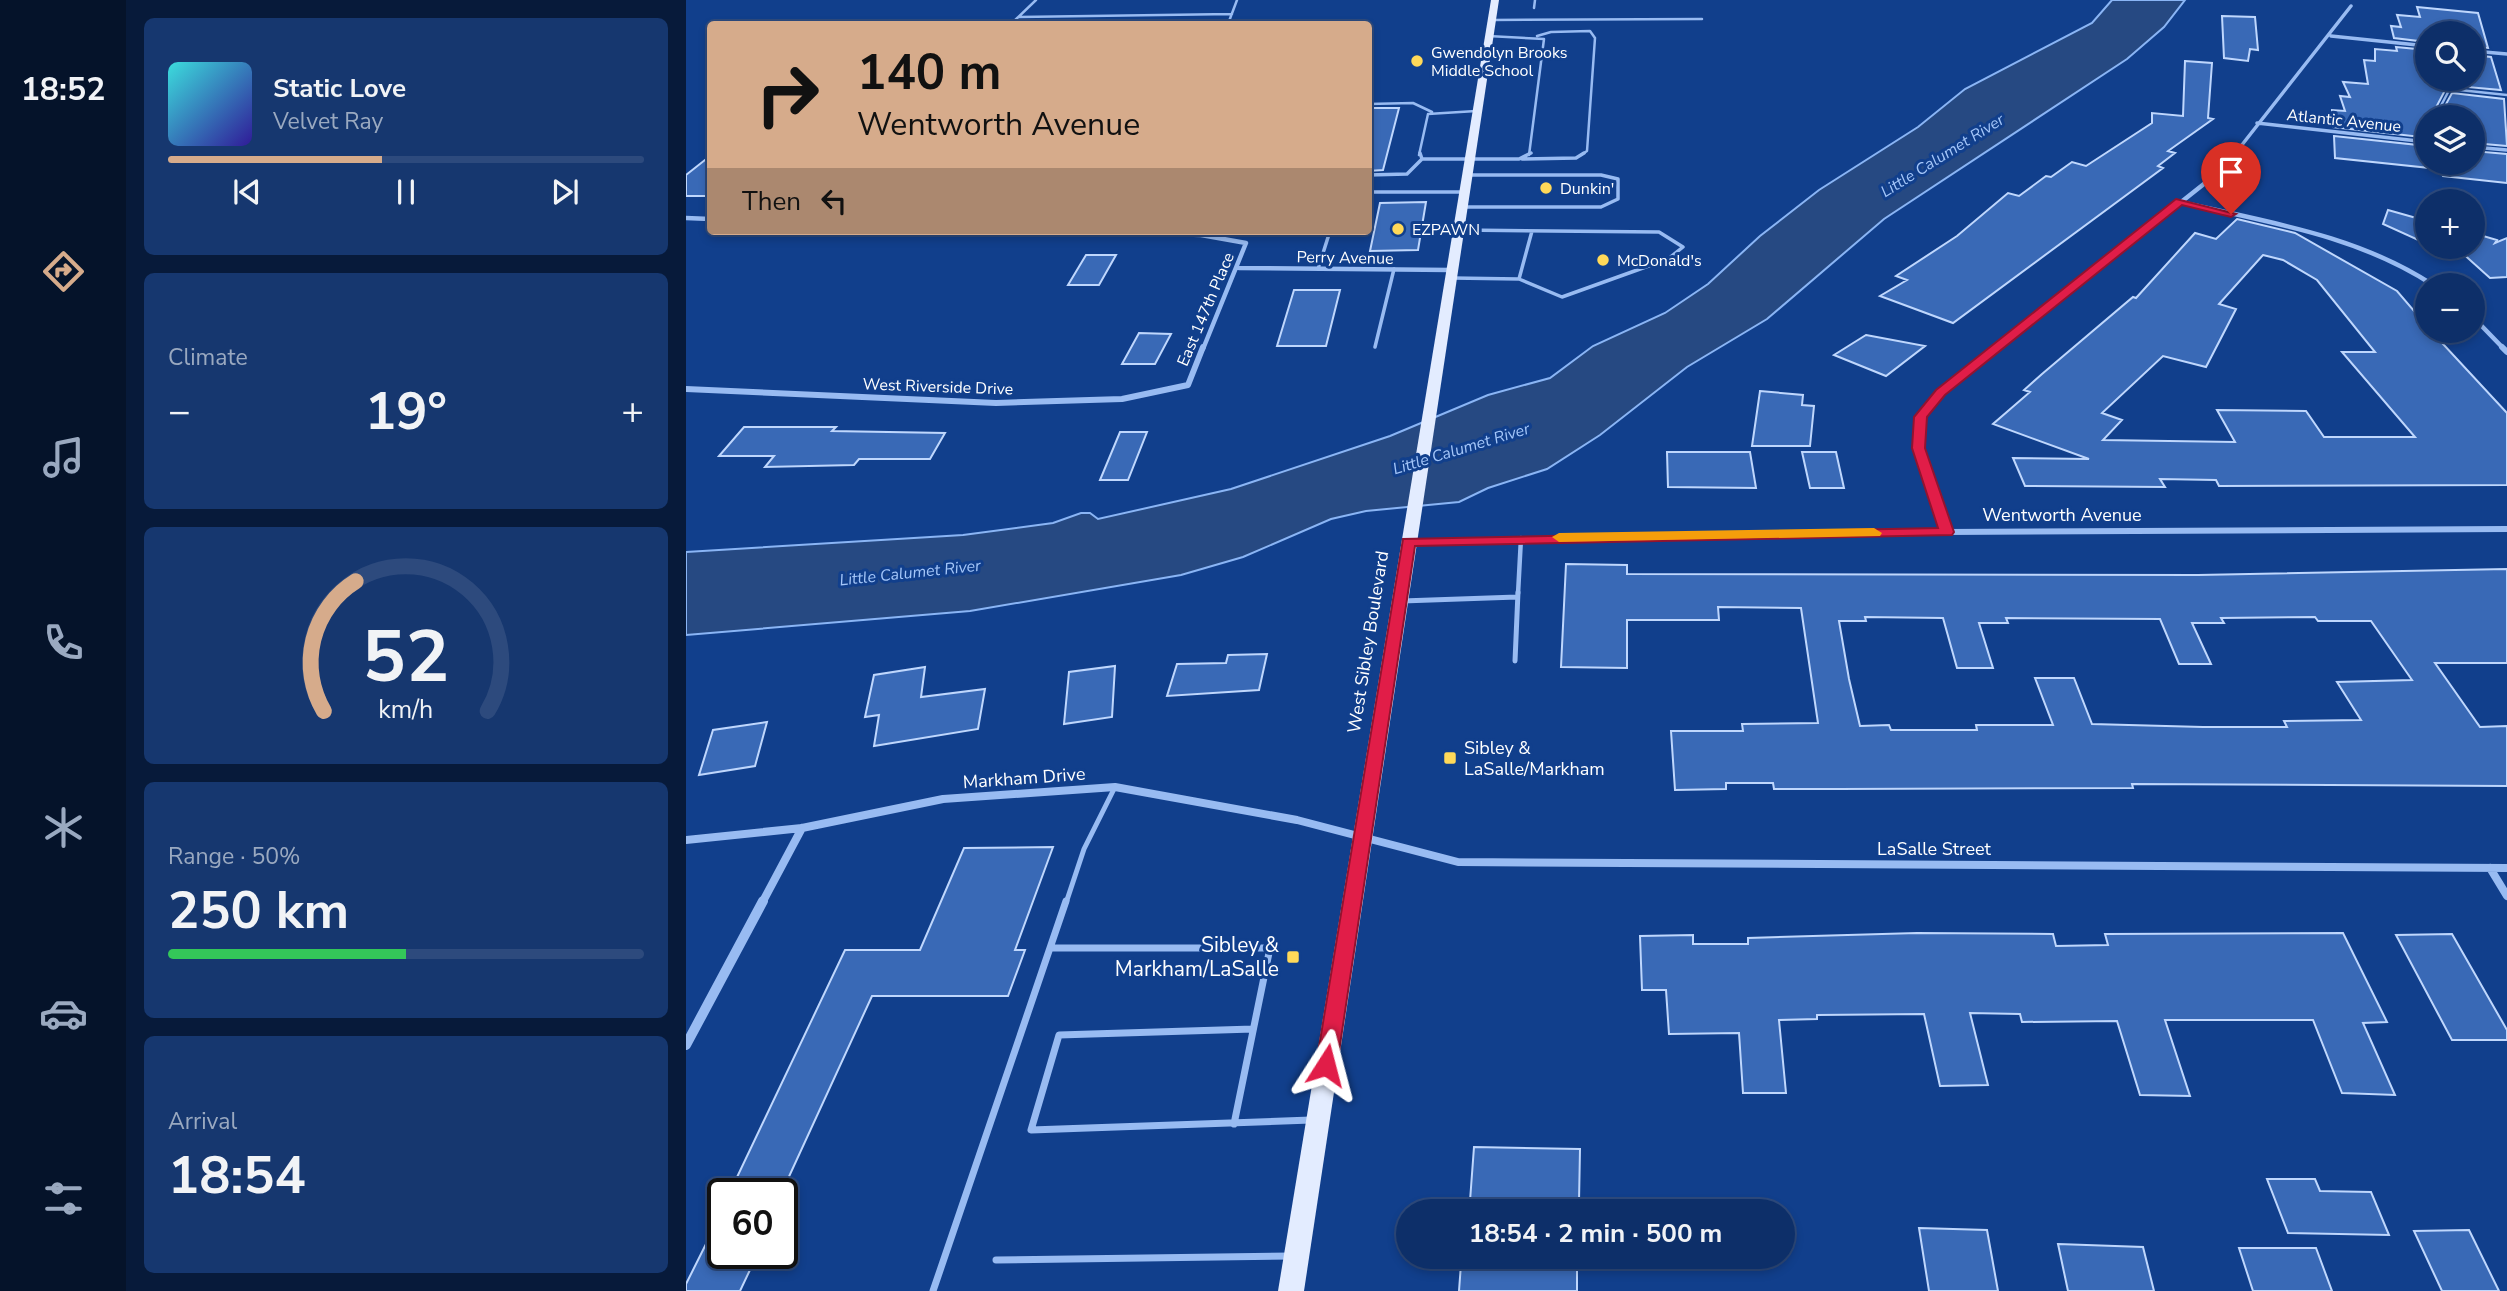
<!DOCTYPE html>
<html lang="en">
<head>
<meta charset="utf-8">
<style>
	:root { --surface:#0d2f69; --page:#16376f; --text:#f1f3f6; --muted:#9aa9c0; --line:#2d4a7d; --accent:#d6ab8b }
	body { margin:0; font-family:"Nunito Sans",sans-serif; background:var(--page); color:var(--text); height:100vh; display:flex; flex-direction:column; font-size:26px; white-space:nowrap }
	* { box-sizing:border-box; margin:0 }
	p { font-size:23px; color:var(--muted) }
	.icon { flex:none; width:38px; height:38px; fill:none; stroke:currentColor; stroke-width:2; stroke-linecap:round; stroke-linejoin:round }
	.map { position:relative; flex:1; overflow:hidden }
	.panel { display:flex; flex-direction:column; gap:18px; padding:18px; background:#071a3a; width:560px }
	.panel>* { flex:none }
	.top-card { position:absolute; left:21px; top:21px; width:665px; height:214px; border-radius:7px; box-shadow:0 4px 10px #0003,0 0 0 2px var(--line); background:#d6ab8b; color:#111; overflow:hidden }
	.buttons { position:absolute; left:1729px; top:21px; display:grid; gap:14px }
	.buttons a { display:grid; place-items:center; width:70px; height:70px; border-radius:50%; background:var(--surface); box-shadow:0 4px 10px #0003,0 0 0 2px var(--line); font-size:35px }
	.speed { position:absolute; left:21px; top:1178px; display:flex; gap:14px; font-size:35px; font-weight:700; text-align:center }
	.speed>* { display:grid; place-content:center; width:91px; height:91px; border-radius:50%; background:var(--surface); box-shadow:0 4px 10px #0003,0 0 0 2px var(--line); line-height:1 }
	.speed .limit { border:4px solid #111; border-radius:10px; background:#fff; color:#111 }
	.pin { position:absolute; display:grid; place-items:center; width:60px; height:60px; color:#fff; margin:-72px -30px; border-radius:50% 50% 50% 0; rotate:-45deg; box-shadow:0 0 7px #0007 }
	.pin .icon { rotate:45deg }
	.me { position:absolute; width:77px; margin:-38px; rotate:9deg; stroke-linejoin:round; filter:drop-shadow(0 0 5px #0008) }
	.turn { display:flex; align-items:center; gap:24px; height:147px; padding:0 35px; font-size:32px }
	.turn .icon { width:91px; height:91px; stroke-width:2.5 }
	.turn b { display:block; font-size:49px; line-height:60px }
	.then { display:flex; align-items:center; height:66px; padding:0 35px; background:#0003; gap:14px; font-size:26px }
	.big { font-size:52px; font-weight:700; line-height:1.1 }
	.panel .tile { flex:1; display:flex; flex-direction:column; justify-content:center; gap:10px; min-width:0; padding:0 24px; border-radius:10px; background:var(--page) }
	.panel .dial { align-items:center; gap:0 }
	.dial svg { height:182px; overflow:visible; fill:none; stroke:var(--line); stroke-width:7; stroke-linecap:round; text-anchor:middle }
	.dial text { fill:var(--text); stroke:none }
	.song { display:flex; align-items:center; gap:21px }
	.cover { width:84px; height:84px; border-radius:10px; background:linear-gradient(135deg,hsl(180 70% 55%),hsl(250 70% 35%)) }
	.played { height:7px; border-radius:4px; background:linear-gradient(90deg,var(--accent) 45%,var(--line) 45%) }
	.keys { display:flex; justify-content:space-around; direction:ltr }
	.heat { display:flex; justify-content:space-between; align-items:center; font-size:38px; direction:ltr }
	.charge { height:10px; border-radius:5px; background:linear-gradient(90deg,#34c759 50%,var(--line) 0) }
	.trip { position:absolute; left:710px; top:1199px; width:399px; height:70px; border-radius:35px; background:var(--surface); box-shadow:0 4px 10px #0003,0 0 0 2px var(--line); font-weight:700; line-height:70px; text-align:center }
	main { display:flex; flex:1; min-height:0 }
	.menu { display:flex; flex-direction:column; width:126px; justify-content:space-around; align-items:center; background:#05132a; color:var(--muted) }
	.menu .icon { width:49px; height:49px }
	.menu .active { color:var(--accent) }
	.menu b { font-size:32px; color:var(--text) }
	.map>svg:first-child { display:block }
	.water { fill:#264982; stroke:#8ab5f5; stroke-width:2 }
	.building { fill:#3969b6; stroke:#bfd7fd; stroke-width:2; fill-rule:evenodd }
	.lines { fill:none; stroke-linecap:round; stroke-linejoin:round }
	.lane-far4 { stroke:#98bbf2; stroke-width:2.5 }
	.lane-far3 { stroke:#98bbf2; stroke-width:3.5 }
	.lane-far2 { stroke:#98bbf2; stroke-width:4.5 }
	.lane-far1 { stroke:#98bbf2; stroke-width:5 }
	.lane { stroke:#98bbf2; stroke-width:7 }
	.street-far4 { stroke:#98bbf2; stroke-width:3.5 }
	.street-far3 { stroke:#98bbf2; stroke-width:4.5 }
	.street-far2 { stroke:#98bbf2; stroke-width:6 }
	.street-far1 { stroke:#98bbf2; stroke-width:8 }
	.street { stroke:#98bbf2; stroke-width:10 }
	.primary { fill:#e3ecff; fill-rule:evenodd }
	.route { fill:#e11d48; stroke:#92132f; stroke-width:2 }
	.slow { fill:#f59e0b }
	.poi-dot { fill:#ffd959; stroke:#113f8c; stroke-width:2.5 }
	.labels { text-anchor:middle; stroke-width:6; stroke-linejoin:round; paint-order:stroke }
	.far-poi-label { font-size:16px; fill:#fff; stroke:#113f8c; text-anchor:start }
	.far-street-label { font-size:16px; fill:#fff; stroke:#113f8c }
	.far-water-label { font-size:16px; font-style:italic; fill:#a4c6f9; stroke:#113f8c }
	.street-label { font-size:18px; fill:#fff; stroke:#113f8c }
	.poi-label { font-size:18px; fill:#fff; stroke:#113f8c; text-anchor:start }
	.near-poi-label { font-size:21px; fill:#fff; stroke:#113f8c; text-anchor:end }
</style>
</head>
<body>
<main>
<nav class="menu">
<b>18:52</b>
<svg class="icon active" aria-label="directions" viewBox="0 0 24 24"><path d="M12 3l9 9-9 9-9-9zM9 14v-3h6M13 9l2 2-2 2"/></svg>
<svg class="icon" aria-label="music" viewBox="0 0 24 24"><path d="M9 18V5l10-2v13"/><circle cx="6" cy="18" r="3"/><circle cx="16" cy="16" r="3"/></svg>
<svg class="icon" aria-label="phone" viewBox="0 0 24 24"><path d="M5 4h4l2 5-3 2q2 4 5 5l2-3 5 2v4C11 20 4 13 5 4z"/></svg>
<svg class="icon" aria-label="climate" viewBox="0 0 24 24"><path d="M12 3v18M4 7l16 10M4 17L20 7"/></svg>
<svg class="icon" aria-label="car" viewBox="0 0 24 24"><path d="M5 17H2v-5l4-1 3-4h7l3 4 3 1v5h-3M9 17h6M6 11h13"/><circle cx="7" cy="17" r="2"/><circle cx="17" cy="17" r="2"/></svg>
<svg class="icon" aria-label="filters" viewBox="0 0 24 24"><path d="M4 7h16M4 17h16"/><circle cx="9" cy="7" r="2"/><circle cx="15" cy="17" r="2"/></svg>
</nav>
<section class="panel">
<div class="tile">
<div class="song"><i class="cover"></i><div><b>Static Love</b><p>Velvet Ray</p></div></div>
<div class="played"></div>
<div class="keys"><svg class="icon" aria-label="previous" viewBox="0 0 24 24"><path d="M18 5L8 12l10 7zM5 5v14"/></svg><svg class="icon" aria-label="pause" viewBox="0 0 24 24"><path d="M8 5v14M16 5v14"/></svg><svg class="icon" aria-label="next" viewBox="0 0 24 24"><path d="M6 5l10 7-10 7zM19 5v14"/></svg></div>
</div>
<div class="tile"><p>Climate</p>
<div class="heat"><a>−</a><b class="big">19°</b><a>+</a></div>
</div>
<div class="tile dial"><svg viewBox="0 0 100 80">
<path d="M14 69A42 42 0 1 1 86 69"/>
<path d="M14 69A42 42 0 0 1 28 12" stroke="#d6ab8b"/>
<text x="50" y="56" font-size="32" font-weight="700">52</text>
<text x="50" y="72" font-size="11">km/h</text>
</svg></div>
<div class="tile"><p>Range · 50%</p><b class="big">250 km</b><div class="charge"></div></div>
<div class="tile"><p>Arrival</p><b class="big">18:54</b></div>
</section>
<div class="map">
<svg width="1821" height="1291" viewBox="0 0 1821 1291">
	<rect width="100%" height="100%" fill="#113f8c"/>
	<!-- water -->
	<path class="water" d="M 1426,0 L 1499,0 L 1478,27 L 1441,59 L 1198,219 L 1081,319 L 1001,367 L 914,435 L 861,469 L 802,488 L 773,502 L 680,511 L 645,519 L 557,557 L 495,575 L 284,611 L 0,635 L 0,552 L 277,535 L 367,523 L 395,513 L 404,513 L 412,519 L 545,489 L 704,436 L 802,395 L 864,378 L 907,346 L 979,313 L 1022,284 L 1074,236 L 1133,190 L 1232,127 L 1279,89 L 1406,23 Z"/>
	<!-- building -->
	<path class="building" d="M 1731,7 L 1792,13 L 1802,48 L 1787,47 L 1787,33 L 1741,33 L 1741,42 L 1708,38 L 1705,26 L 1715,27 L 1711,15 L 1734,17 Z
		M 1536,16 L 1569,17 L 1572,50 L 1564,49 L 1562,61 L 1538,58 Z
		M 1710,47 L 1741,50 L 1741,79 L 1765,79 L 1745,117 L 1741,117 L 1741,129 L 1735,137 L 1647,127 L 1646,110 L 1659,111 L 1654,96 L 1664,97 L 1657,82 L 1682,84 L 1678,60 L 1689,61 L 1689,49 L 1711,51 Z
		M 1787,55 L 1805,57 L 1815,90 L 1770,86 L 1773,79 L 1787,79 Z
		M 1499,61 L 1526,63 L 1522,118 L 1527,119 L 1482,151 L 1489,153 L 1472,166 L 1477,168 L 1267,323 L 1194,296 L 1221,280 L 1210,276 L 1271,236 L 1322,193 L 1333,196 L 1360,176 L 1365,177 L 1386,162 L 1400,166 L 1466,123 L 1466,113 L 1497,116 Z
		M 1766,93 L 1818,99 L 1821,146 L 1787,143 L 1787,117 L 1753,117 Z
		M 682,108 L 713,108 L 697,170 L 682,171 Z
		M 1648,136 L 1741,146 L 1741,163 L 1787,163 L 1787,151 L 1821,154 L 1821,183 L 1757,176 L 1753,169 L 1649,158 Z
		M 24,156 L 24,196 L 0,196 L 0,175 Z
		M 740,202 L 732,250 L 684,251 L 694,203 Z
		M 1702,210 L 1741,221 L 1741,244 L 1697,224 Z
		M 1551,219 L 1609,233 L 1711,291 L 1741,326 L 1741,331 L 1745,331 L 1821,413 L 1821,485 L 1533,486 L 1530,480 L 1474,479 L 1479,487 L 1339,486 L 1327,458 L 1403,459 L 1307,424 L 1344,392 L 1338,390 L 1356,374 L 1447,297 L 1450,298 L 1509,233 L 1530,239 ZM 1577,255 L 1597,260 L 1631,280 L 1689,352 L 1656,352 L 1729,437 L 1638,437 L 1620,411 L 1531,410 L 1549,442 L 1417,440 L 1436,420 L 1416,413 L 1477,356 L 1520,367 L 1550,309 L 1533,304 Z
		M 1787,233 L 1811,240 L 1809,243 L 1821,238 L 1821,277 L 1804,278 L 1774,251 L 1764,254 L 1748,247 L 1787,247 Z
		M 400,255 L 430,255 L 413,285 L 382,285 Z
		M 608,290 L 654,290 L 640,346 L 591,346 Z
		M 453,333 L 485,334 L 469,364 L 436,364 Z
		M 1180,335 L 1239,346 L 1200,376 L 1148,355 Z
		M 1074,391 L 1117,395 L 1116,405 L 1128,406 L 1124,446 L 1066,446 Z
		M 58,427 L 150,427 L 146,431 L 259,433 L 244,459 L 173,459 L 168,465 L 79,467 L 88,456 L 33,456 Z
		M 434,432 L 461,432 L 442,480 L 414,480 Z
		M 981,452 L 1064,452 L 1070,488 L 982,487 Z
		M 1116,452 L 1150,452 L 1158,488 L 1124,488 Z
		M 880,564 L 941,565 L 941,574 L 1512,575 L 1821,569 L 1821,663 L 1749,663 L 1794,727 L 1821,726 L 1821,786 L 1446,784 L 1447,788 L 1153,789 L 1088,789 L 1087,783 L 1040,783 L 1040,789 L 989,790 L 985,731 L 1057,731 L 1056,724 L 1132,723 L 1115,608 L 1032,607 L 1033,620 L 941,620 L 941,668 L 875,667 ZM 1179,617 L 1257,618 L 1271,668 L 1307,668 L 1293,623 L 1322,623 L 1320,618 L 1474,619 L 1493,664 L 1525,664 L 1506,623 L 1538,623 L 1535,618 L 1629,617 L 1632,621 L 1685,621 L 1726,680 L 1651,682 L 1675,720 L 1598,721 L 1601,727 L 1517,727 L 1406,724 L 1388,678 L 1349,678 L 1367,725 L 1290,725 L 1291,730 L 1205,730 L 1203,725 L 1174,726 L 1163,679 L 1153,621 L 1180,621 Z
		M 581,654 L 573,690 L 481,696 L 491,664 L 540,663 L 542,655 Z
		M 429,666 L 426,717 L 378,724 L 383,672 Z
		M 239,667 L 235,697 L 299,689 L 292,729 L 188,746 L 193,715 L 179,717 L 188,675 Z
		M 81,722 L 69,766 L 13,775 L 27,730 Z
		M 367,847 L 329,950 L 339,950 L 322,996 L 186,996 L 95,1194 L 43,1194 L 159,950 L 234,950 L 278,848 Z
		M 1231,933 L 1367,934 L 1370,946 L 1422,945 L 1419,934 L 1657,933 L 1701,1022 L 1677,1023 L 1709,1095 L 1656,1093 L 1627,1020 L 1479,1020 L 1504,1096 L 1454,1095 L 1431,1021 L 1336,1022 L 1334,1014 L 1284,1013 L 1302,1085 L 1254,1086 L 1238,1014 L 1131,1015 L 1131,1019 L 1093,1020 L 1100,1093 L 1057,1093 L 1053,1033 L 983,1034 L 980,990 L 956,990 L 954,936 L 1007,935 L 1007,944 L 1062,944 L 1062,938 Z
		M 1766,934 L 1821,1030 L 1821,1040 L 1766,1040 L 1710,935 Z
		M 788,1147 L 894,1149 L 893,1202 L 784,1201 Z
		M 1581,1179 L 1629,1179 L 1634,1191 L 1685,1192 L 1703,1235 L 1602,1233 Z
		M 37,1210 L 37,1253 L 72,1253 L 54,1291 L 0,1291 L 0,1284 Z
		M 1233,1228 L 1301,1230 L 1312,1291 L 1243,1291 Z
		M 1783,1230 L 1813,1291 L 1756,1291 L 1728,1231 Z
		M 1372,1244 L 1457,1247 L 1468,1291 L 1382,1291 Z
		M 1553,1248 L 1630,1248 L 1646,1291 L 1567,1291 Z
		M 891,1263 L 891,1291 L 773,1291 L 775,1264 Z"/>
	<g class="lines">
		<!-- lane-far4 -->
		<path class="lane-far4" d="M 848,8 L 849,0
			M 333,17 L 546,14
			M 805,20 L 1016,19
			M 325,24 L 350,0
			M 542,24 L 551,0
			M 802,36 L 858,39 L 843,155
			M 851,36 L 865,32 L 904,31 L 909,38 L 901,151 L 895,155
			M 1764,89 L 1821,95
			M 682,104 L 727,103 L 746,112
			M 1749,117 L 1769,79
			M 1737,141 L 1741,133
			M 733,155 L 742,114 L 790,111"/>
		<!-- lane-far3 -->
		<path class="lane-far3" d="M 734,153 L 736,159
			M 836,159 L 890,158 L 898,153
			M 682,175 L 721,174 L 736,159 L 833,159 L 845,153
			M 682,192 L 777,192
			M 778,207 L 915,207 L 932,199 L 932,179 L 915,175 L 780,175
			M 632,269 L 644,231
			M 766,278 L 833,279 L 876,297 L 982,259 L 997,247 L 973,232 L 774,230
			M 833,279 L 846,231
			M 689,347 L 708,269"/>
		<!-- lane-far2 -->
		<path class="lane-far2" d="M 832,594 L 835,538"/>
		<!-- lane-far1 -->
		<path class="lane-far1" d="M 716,601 L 831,597
			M 829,661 L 832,592
			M 380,903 L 398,849 L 429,787"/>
		<!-- lane -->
		<path class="lane" d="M 364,948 L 584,948 L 548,1124
			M 567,1029 L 373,1035 L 345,1130 L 625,1120
			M 310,1260 L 605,1256
			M 247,1291 L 380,901"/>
		<!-- street-far4 -->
		<path class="street-far4" d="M 1645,36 L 1741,46
			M 1787,51 L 1821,54
			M 1571,123 L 1741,142
			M 1787,147 L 1821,150
			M 1548,155 L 1665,6"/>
		<!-- street-far3 -->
		<path class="street-far3" d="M 1494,202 C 1581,222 1671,235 1747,285
			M 0,218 L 24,219
			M 396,231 L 515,235 L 560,243 L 517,349
			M 553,268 L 764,270
			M 1787,317 L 1818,349
			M 1310,349 L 1538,168 L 1550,153"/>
		<!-- street-far2 -->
		<path class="street-far2" d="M 1816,347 L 1821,352
			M 0,389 L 310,403 L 436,399 L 502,385 L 517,347
			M 1260,532 C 1250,503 1223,446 1235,417 C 1248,388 1288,366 1312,347
			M 723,542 L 1260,532 L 1821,529"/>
		<!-- street-far1 -->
		<path class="street-far1" d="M 0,840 L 116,828 L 257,799 L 429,787 L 611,820 L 772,862 L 1821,868
			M 1804,868 L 1821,896
			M 76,903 L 116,828"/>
		<!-- street -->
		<path class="street" d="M 0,1045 L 77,901"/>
		<!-- primary -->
		<path class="primary" d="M 805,0 L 813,0 L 618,1291 L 592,1291 Z"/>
	</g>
	<!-- route -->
	<path class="route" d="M 1490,199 L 1550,214 L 1545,217 L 1496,205 L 1259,395 L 1241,417 L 1239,448 L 1268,532 L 1266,535 L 729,546 L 651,1065 L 648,1071 L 640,1074 L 633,1071 L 630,1065 L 717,539 L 1252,528 L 1226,448 L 1228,417 L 1250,390 Z"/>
	<!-- slow -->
	<path class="slow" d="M 1188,528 L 1196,533 L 1194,536 L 873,542 L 866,537 L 873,533 Z"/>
	<!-- markers -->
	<g class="poi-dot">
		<circle cx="731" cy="61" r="7"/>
		<circle cx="860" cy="188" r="7"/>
		<circle cx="712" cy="229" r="7"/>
		<circle cx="917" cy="260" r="7"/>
		<rect x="757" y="751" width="14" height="14" rx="3.5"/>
		<rect x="600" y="950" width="14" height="14" rx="3.5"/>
	</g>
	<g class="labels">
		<!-- far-poi labels -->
		<g class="far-poi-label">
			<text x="745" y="58">Gwendolyn Brooks<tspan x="745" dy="18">Middle School</tspan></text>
			<text x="874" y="194">Dunkin'</text>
			<text x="726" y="235">EZPAWN</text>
			<text x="931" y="266">McDonald's</text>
		</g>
		<!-- far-street labels -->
		<g class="far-street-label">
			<text transform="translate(1658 120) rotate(6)" y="6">Atlantic Avenue</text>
			<text transform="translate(659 257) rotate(1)" y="6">Perry Avenue</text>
			<text transform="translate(519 309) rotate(-67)" y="6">East 147th Place</text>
			<text transform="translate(252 386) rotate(2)" y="6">West Riverside Drive</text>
		</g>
		<!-- far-water labels -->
		<g class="far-water-label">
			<text transform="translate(1256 155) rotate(-32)" y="6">Little Calumet River</text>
			<text transform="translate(775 448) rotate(-17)" y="6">Little Calumet River</text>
			<text transform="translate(224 572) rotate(-6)" y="6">Little Calumet River</text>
		</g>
		<!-- street labels -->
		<g class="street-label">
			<text x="1376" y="521">Wentworth Avenue</text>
			<text transform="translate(682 642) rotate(-81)" y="6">West Sibley Boulevard</text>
			<text transform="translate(338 778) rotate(-4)" y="6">Markham Drive</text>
			<text x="1248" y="855">LaSalle Street</text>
		</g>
		<!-- poi labels -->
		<g class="poi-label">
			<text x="778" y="754">Sibley &amp;<tspan x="778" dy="21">LaSalle/Markham</tspan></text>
		</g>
		<!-- near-poi labels -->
		<g class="near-poi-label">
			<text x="593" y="952">Sibley &amp;<tspan x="593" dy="24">Markham/LaSalle</tspan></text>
		</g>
	</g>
</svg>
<div class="buttons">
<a><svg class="icon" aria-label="search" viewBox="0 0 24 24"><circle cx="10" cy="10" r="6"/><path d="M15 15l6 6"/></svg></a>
<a><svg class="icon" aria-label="layers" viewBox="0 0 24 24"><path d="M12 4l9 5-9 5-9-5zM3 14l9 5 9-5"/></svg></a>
<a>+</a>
<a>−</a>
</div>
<div class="speed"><div class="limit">60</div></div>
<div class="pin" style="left:1545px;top:214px;background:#d93025"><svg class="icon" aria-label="arrive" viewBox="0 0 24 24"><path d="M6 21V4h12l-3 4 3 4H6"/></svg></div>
<svg class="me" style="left:640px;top:1065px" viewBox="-20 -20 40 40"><path d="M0-17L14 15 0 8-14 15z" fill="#e11d48" stroke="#fff" stroke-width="4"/></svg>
<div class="trip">18:54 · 2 min · 500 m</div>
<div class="top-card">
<div class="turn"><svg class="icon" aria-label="right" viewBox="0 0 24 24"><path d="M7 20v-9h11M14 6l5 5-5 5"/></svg><div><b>140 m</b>Wentworth Avenue</div></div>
<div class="then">Then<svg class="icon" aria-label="left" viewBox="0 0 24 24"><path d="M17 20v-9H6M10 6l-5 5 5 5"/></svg></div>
</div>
</div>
</main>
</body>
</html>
